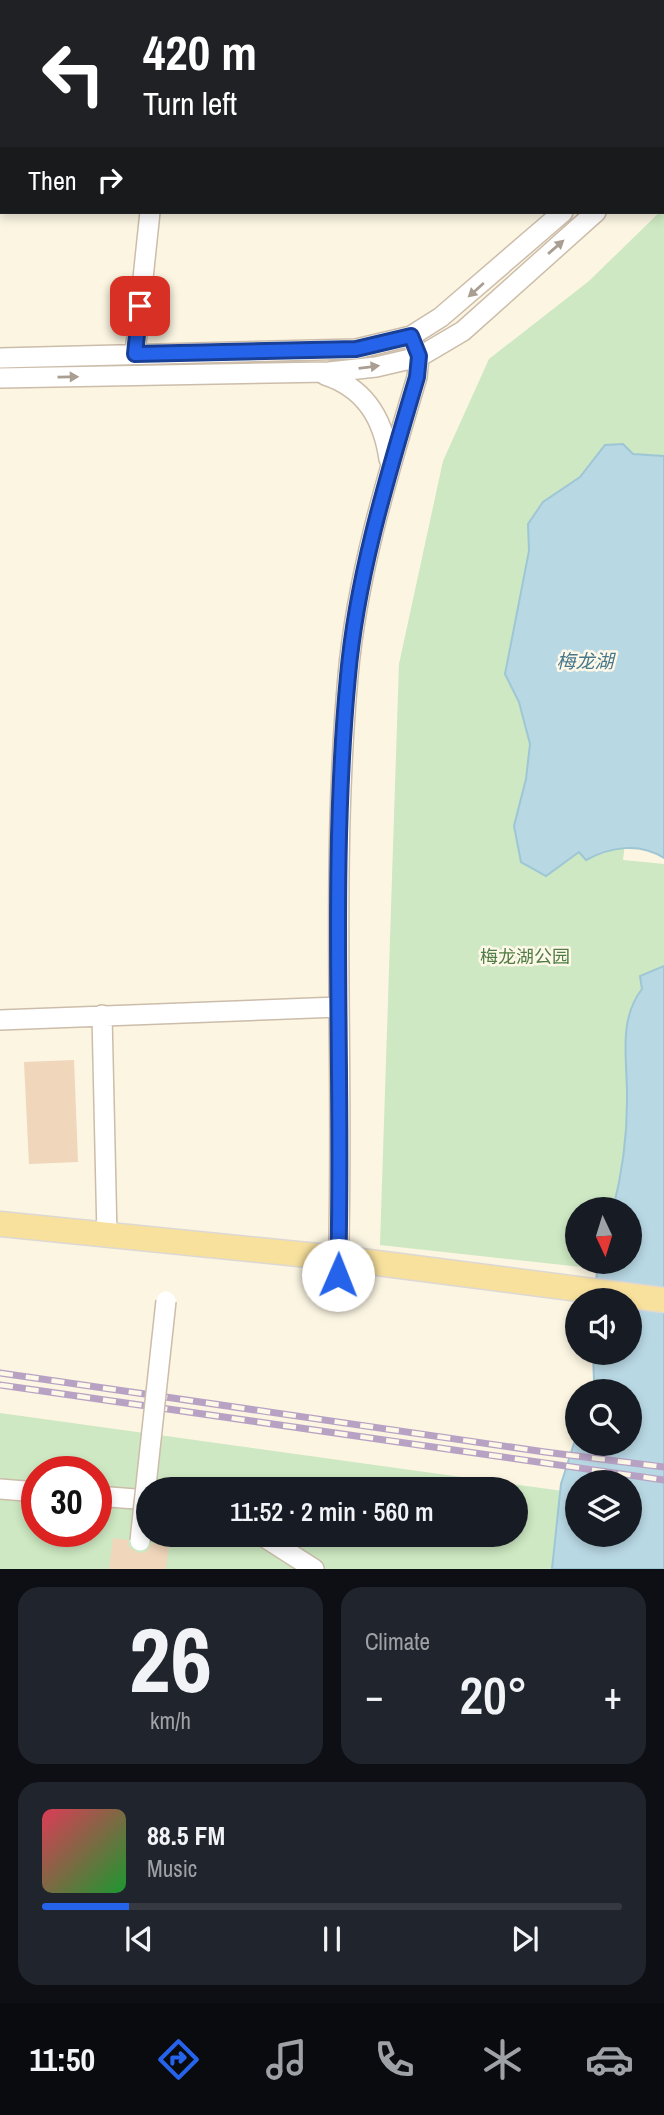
<!DOCTYPE html>
<html lang="en">
<head>
<meta charset="utf-8">
<style>
	:root { --surface:#171b24; --page:#20242c; --text:#f1f3f6; --muted:#9ea1a6; --line:#363941; --accent:#2563eb }
	body { margin:0; font-family:"Archivo Narrow","Noto Sans SC",sans-serif; background:var(--page); color:var(--text); height:100vh; display:flex; flex-direction:column; font-size:26px; white-space:nowrap }
	* { box-sizing:border-box; margin:0 }
	p { font-size:23px; color:var(--muted) }
	.icon { flex:none; width:38px; height:38px; fill:none; stroke:currentColor; stroke-width:2; stroke-linecap:round; stroke-linejoin:round }
	.map { position:relative; height:1569px; overflow:hidden }
	.side { display:flex; flex-direction:column; gap:18px; padding:18px; background:#0d0f14; flex:1 }
	.side>* { flex:none }
	.guide { position:absolute; left:0px; top:0px; width:665px; height:214px; box-shadow:0 4px 10px #0003; background:#202124; color:#fff; overflow:hidden }
	.needle { width:46px; rotate:176deg }
	.tools { position:absolute; left:565px; top:1197px; display:grid; gap:14px }
	.tools a { display:grid; place-items:center; width:77px; height:77px; border-radius:50%; background:var(--surface); box-shadow:0 4px 10px #0003; font-size:35px }
	.speed { position:absolute; left:21px; top:1456px; display:flex; gap:14px; font-size:35px; font-weight:700; text-align:center }
	.speed>* { display:grid; place-content:center; width:91px; height:91px; border-radius:50%; background:var(--surface); box-shadow:0 4px 10px #0003; line-height:1 }
	.speed .limit { border:10px solid #d22; background:#fff; color:#111 }
	.pin { position:absolute; display:grid; place-items:center; width:60px; height:60px; color:#fff; margin:-30px; border-radius:14px; box-shadow:0 4px 10px #0006 }
	.me { position:absolute; width:77px; margin:-38px; rotate:1deg; stroke-linejoin:round; filter:drop-shadow(0 0 5px #0008) }
	.turn { display:flex; align-items:center; gap:24px; height:147px; padding:0 28px; font-size:32px }
	.turn .icon { width:91px; height:91px; stroke-width:2.5 }
	.turn b { display:block; font-size:49px; line-height:60px }
	.then { display:flex; align-items:center; height:66px; padding:0 28px; background:#0003; gap:14px; font-size:26px }
	.big { font-size:52px; font-weight:600; line-height:1.1 }
	.side .widget { flex:1; display:flex; flex-direction:column; justify-content:center; gap:10px; min-width:0; padding:0 24px; border-radius:21px; background:var(--page) }
	.side .dial { align-items:center; gap:0 }
	.dial b { font-size:91px; line-height:1 }
	.song { display:flex; align-items:center; gap:21px }
	.cover { width:84px; height:84px; border-radius:10px; background:linear-gradient(135deg,hsl(350 70% 55%),hsl(130 70% 35%)) }
	.played { height:7px; border-radius:4px; background:linear-gradient(90deg,var(--accent) 15%,var(--line) 15%) }
	.keys { display:flex; justify-content:space-around; direction:ltr }
	.heat { display:flex; justify-content:space-between; align-items:center; font-size:38px; direction:ltr }
	.side .tiles { flex:1; display:grid; gap:18px; grid-template-columns:1fr 1fr }
	.widget:last-child { grid-column:span 2 }
	.trip { position:absolute; left:136px; top:1477px; width:392px; height:70px; border-radius:35px; background:var(--surface); box-shadow:0 4px 10px #0003; font-weight:600; line-height:70px; text-align:center }
	.menu { display:flex; height:112px; justify-content:space-around; align-items:center; background:#090b0e; color:var(--muted) }
	.menu .icon { width:49px; height:49px }
	.menu .selected { color:var(--accent) }
	.menu b { font-size:32px; color:var(--text) }
	.map>svg:first-child { display:block }
	.green { fill:#cde8c2; fill-rule:evenodd }
	.water { fill:#b8d8e4; stroke:#9ec6d5; stroke-width:2; fill-rule:evenodd }
	.building { fill:#f0d6bb }
	.lines { fill:none; stroke-linecap:round; stroke-linejoin:round }
	.minor-casing { stroke:#ccbdaa; stroke-width:22 }
	.major-casing { stroke:#ddd8d4; stroke-width:27 }
	.minor { stroke:#fff; stroke-width:19 }
	.major { stroke:#f8e19d; stroke-width:24 }
	.rail-casing { stroke:#b8a2c4; stroke-width:7 }
	.rail { stroke:#fef8e8; stroke-width:4.5; stroke-dasharray:13; stroke-linecap:butt }
	.minor-bridge-casing { stroke:#ccbdaa; stroke-width:22; stroke-linecap:butt }
	.minor-bridge { stroke:#fff; stroke-width:19 }
	.oneway { fill:#aa9e92 }
	.route-casing { stroke:#184099; stroke-width:18 }
	.route { stroke:#2563eb; stroke-width:12 }
	.labels { text-anchor:middle; stroke-width:5; stroke-linejoin:round; paint-order:stroke }
	.park-label { font-size:18px; fill:#4f7d45; stroke:#fef8e8 }
	.water-label { font-size:19px; font-style:italic; fill:#47788c; stroke:#fef8e8 }
</style>
</head>
<body>
<div class="map">
<svg width="664" height="1569" viewBox="0 0 664 1569">
	<rect width="100%" height="100%" fill="#fbf5e2"/>
	<!-- green -->
	<path class="green" d="M 664,208 L 664,638 L 637,749 L 623,860 L 664,864 L 664,997 L 630,1209 L 578,1209 L 578,1262 L 620,1262 L 618,1271 L 380,1245 L 399,664 L 443,461 L 489,359 L 589,281 Z
		M 0,1413 L 577,1493 L 578,1535 L 630,1535 L 664,1569 L 0,1569 ZM 37,1472 L 96,1472 L 96,1531 L 37,1531 ZM 149,1489 L 516,1489 L 516,1535 L 149,1535 Z"/>
	<!-- water -->
	<path class="water" d="M 623,444 L 633,454 L 664,456 L 664,858 C 639,842 610,847 586,860 L 579,852 L 546,876 L 521,862 L 514,826 L 526,779 L 530,744 L 519,702 L 505,674 L 529,551 L 528,524 L 543,502 L 580,477 L 605,445 Z
		M 664,966 L 664,1569 L 552,1569 L 561,1484 L 577,1434 L 578,1444 L 630,1444 L 630,1391 L 591,1391 L 594,1381 L 593,1353 L 630,1353 L 630,1300 L 594,1300 L 598,1262 L 630,1262 L 630,1209 L 613,1209 C 622,1174 627,1137 627,1101 C 628,1063 617,1021 642,989 L 640,976 ZM 578,1482 L 630,1482 L 630,1535 L 578,1535 Z"/>
	<!-- building -->
	<path class="building" d="M 74,1060 L 78,1162 L 29,1164 L 24,1062 Z
		M 113,1538 L 128,1540 L 129,1547 L 138,1553 L 146,1552 L 152,1543 L 169,1545 L 166,1569 L 109,1569 Z"/>
	<g class="lines">
		<defs>
			<path id="minor" d="M 165,0 L 165,2
				M 463,2 L 466,0
				M 0,93 L 2,93
				M 663,122 L 664,121
				M 663,152 L 664,152
				M 135,354 L 150,212
				M 0,358 L 356,349 L 411,336 L 441,317 L 563,212
				M 325,375 C 365,388 383,418 389,459
				M 0,378 L 329,372 L 376,367 L 419,357 L 463,331 L 596,212
				M 102,1015 L 107,1236
				M 0,1020 L 338,1007
				M 338,1275 C 345,1075 330,875 348,676 C 357,574 388,474 417,377 L 419,357 L 411,336
				M 0,1489 L 37,1492
				M 96,1496 L 149,1500
				M 261,1535 L 314,1569"/>
			<path id="major" d="M 0,1224 L 338,1258 L 664,1300"/>
		</defs>
		<!-- minor casing -->
		<use href="#minor" class="minor-casing"/>
		<!-- major casing -->
		<use href="#major" class="major-casing"/>
		<!-- minor -->
		<use href="#minor" class="minor"/>
		<!-- major -->
		<use href="#major" class="major"/>
		<defs>
			<path id="rail" d="M 0,1373 L 545,1452 L 664,1467
				M 0,1385 L 664,1480"/>
		</defs>
		<!-- rail casing -->
		<use href="#rail" class="rail-casing"/>
		<!-- rail -->
		<use href="#rail" class="rail"/>
		<defs>
			<path id="minor-bridge" d="M 140,1541 L 166,1301"/>
		</defs>
		<!-- minor-bridge casing -->
		<use href="#minor-bridge" class="minor-bridge-casing"/>
		<!-- minor-bridge -->
		<use href="#minor-bridge" class="minor-bridge"/>
	</g>
	<!-- one-way arrows -->
	<defs><path id="oneway-solid" d="M-6-.8H1V-3.2L6.5 0L1 3.2V.8H-6Z" transform="scale(1.75)"/></defs>
	<g class="oneway">
		<use href="#oneway-solid" transform="translate(556 247) rotate(-41)"/>
		<use href="#oneway-solid" transform="translate(476 290) rotate(138)"/>
		<use href="#oneway-solid" transform="translate(369 367) rotate(-7)"/>
		<use href="#oneway-solid" transform="translate(68 377) rotate(-1)"/>
	</g>
	<g class="lines">
		<defs>
			<path id="route" d="M 140,306 L 135,354 L 356,349 L 411,336 L 419,356 L 417,377 C 388,475 357,574 348,676 C 329,875 344,1075 338,1275"/>
		</defs>
		<!-- route casing -->
		<use href="#route" class="route-casing"/>
		<!-- route -->
		<use href="#route" class="route"/>
	</g>
	<g class="labels">
		<!-- park labels -->
		<g class="park-label">
			<text x="525" y="963">梅龙湖公园</text>
		</g>
		<!-- water labels -->
		<g class="water-label">
			<text x="585" y="668">梅龙湖</text>
		</g>
	</g>
</svg>
<div class="tools">
<a><svg class="needle" viewBox="-14 -14 28 28"><path d="M0-13l5 13h-10z" fill="#e53935"/><path d="M0 13l5-13h-10z" fill="#9ea1a6"/></svg></a>
<a><svg class="icon" aria-label="sound" viewBox="0 0 24 24"><path d="M4 9h4l5-4v14l-5-4H4zM17 9q2 3 0 6"/></svg></a>
<a><svg class="icon" aria-label="search" viewBox="0 0 24 24"><circle cx="10" cy="10" r="6"/><path d="M15 15l6 6"/></svg></a>
<a><svg class="icon" aria-label="layers" viewBox="0 0 24 24"><path d="M12 4l9 5-9 5-9-5zM3 14l9 5 9-5"/></svg></a>
</div>
<div class="speed"><div class="limit">30</div></div>
<div class="pin" style="left:140px;top:306px;background:#d93025"><svg class="icon" aria-label="arrive" viewBox="0 0 24 24"><path d="M6 21V4h12l-3 4 3 4H6"/></svg></div>
<svg class="me" style="left:338px;top:1275px" viewBox="-20 -20 40 40"><circle r="19" fill="#fff"/><path d="M0-13L10 11 0 6-10 11z" fill="#2563eb"/></svg>
<div class="trip">11:52 · 2 min · 560 m</div>
<div class="guide">
<div class="turn"><svg class="icon" aria-label="left" viewBox="0 0 24 24"><path d="M17 20v-9H6M10 6l-5 5 5 5"/></svg><div><b>420 m</b>Turn left</div></div>
<div class="then">Then<svg class="icon" aria-label="right" viewBox="0 0 24 24"><path d="M7 20v-9h11M14 6l5 5-5 5"/></svg></div>
</div>
</div>
<section class="side">
<div class="tiles">
<div class="widget dial"><b>26</b><p>km/h</p></div>
<div class="widget"><p>Climate</p>
<div class="heat"><a>−</a><b class="big">20°</b><a>+</a></div>
</div>
<div class="widget">
<div class="song"><i class="cover"></i><div><b>88.5 FM</b><p>Music</p></div></div>
<div class="played"></div>
<div class="keys"><svg class="icon" aria-label="previous" viewBox="0 0 24 24"><path d="M18 5L8 12l10 7zM5 5v14"/></svg><svg class="icon" aria-label="pause" viewBox="0 0 24 24"><path d="M8 5v14M16 5v14"/></svg><svg class="icon" aria-label="next" viewBox="0 0 24 24"><path d="M6 5l10 7-10 7zM19 5v14"/></svg></div>
</div>
</div>
</section>
<nav class="menu">
<b>11:50</b>
<svg class="icon selected" aria-label="directions" viewBox="0 0 24 24"><path d="M12 3l9 9-9 9-9-9zM9 14v-3h6M13 9l2 2-2 2"/></svg>
<svg class="icon" aria-label="music" viewBox="0 0 24 24"><path d="M9 18V5l10-2v13"/><circle cx="6" cy="18" r="3"/><circle cx="16" cy="16" r="3"/></svg>
<svg class="icon" aria-label="phone" viewBox="0 0 24 24"><path d="M5 4h4l2 5-3 2q2 4 5 5l2-3 5 2v4C11 20 4 13 5 4z"/></svg>
<svg class="icon" aria-label="climate" viewBox="0 0 24 24"><path d="M12 3v18M4 7l16 10M4 17L20 7"/></svg>
<svg class="icon" aria-label="car" viewBox="0 0 24 24"><path d="M5 17H2v-5l4-1 3-4h7l3 4 3 1v5h-3M9 17h6M6 11h13"/><circle cx="7" cy="17" r="2"/><circle cx="17" cy="17" r="2"/></svg>
</nav>
</body>
</html>
